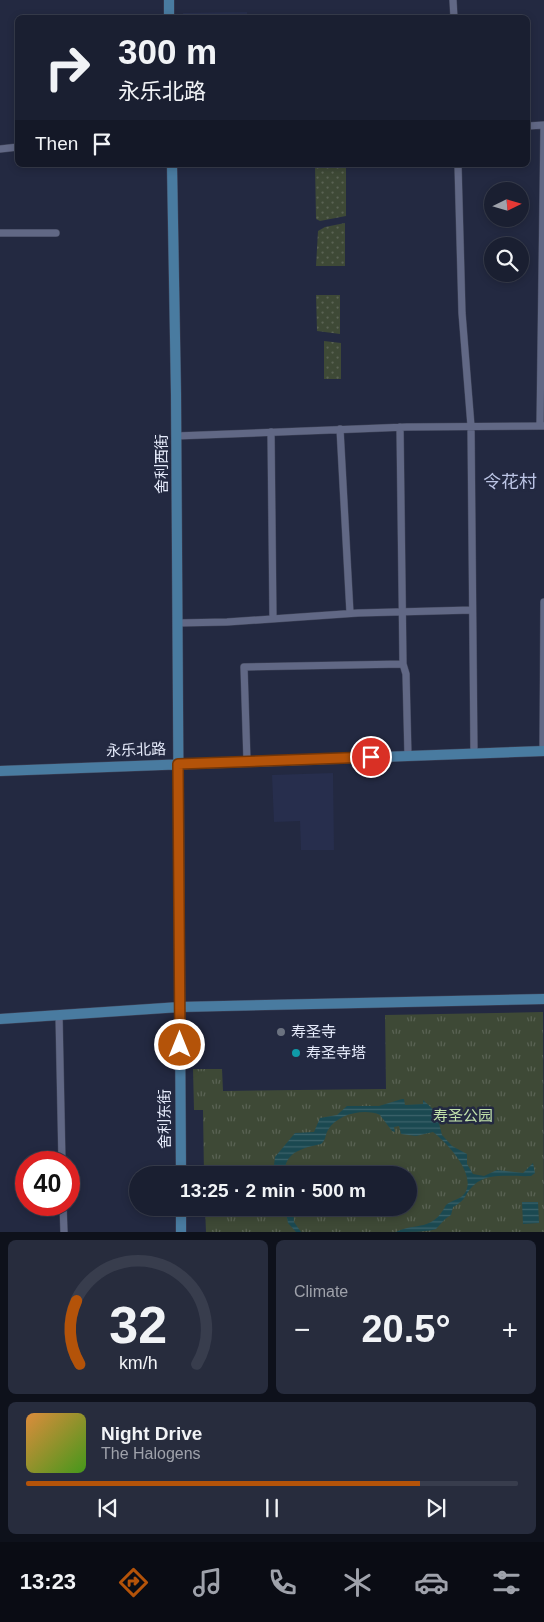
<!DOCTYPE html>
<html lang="en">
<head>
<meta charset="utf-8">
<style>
	:root { --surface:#1a1f31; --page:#272c3d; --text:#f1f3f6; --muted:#9fa2ab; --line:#383d4d; --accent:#b45309 }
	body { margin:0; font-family:Arial,"Noto Sans SC",sans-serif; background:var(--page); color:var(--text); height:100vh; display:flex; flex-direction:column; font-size:19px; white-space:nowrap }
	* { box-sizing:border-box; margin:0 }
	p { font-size:16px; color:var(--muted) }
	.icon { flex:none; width:28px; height:28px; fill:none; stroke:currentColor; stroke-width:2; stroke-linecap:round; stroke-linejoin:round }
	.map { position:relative; height:1232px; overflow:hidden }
	.panel { display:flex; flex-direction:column; gap:8px; padding:8px; background:#0e111b; flex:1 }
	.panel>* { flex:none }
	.top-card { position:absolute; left:15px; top:15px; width:515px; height:152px; border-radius:8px; box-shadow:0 2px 8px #0003,0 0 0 1px var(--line); background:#1a1f31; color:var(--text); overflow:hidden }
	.needle { width:32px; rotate:85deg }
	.fabs { position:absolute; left:484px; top:182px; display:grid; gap:10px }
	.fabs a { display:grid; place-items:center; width:45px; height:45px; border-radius:50%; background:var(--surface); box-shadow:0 2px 8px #0003,0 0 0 1px var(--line); font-size:25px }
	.speed { position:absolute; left:15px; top:1151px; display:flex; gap:10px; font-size:25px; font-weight:700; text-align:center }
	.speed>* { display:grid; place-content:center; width:65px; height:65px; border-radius:50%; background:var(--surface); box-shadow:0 2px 8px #0003,0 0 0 1px var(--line); line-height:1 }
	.speed .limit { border:8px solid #d22; background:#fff; color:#111 }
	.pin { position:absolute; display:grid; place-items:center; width:42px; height:42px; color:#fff; margin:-21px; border:2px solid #fff; border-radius:50%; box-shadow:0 1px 5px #0007 }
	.me { position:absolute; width:55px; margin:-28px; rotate:0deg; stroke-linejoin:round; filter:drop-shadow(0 0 4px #0008) }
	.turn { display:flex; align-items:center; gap:18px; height:105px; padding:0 20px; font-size:22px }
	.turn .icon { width:65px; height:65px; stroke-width:2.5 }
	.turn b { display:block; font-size:35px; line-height:42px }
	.then { display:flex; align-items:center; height:48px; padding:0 20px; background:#0003; gap:10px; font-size:19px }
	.big { font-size:38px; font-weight:600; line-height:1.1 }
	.panel .widget { flex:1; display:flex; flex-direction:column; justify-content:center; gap:8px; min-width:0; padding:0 18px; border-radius:8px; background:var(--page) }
	.panel .dial { align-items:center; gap:0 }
	.dial svg { height:130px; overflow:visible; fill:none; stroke:var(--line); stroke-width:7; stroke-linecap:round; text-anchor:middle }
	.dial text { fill:var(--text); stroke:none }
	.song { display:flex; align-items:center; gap:15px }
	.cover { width:60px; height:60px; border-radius:8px; background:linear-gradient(135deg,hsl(30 70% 55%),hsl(100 70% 35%)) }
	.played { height:5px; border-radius:2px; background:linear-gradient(90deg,var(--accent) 80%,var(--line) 80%) }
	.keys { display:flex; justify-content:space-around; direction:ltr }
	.heat { display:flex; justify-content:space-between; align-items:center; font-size:28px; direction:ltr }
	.panel .tiles { flex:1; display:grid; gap:8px; grid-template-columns:1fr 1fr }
	.widget:last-child { grid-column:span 2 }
	.trip { position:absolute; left:129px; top:1166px; width:288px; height:50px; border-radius:25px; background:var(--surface); box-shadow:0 2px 8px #0003,0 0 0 1px var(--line); font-weight:600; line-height:50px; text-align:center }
	.dock { display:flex; height:80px; justify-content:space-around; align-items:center; background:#0a0c14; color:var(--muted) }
	.dock .icon { width:35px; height:35px }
	.dock .active { color:var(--accent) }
	.dock b { font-size:22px; color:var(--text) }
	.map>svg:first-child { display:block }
	.built { fill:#272e4d }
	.grass { fill:url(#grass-dots) }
	.park { fill:url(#park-tufts) }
	.water { fill:url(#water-rules) }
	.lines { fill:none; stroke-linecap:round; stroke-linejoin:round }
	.street-casing { stroke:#40455a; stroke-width:8 }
	.secondary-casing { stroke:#40455a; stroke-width:11 }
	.street { stroke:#616885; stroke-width:7 }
	.secondary { stroke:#497ba0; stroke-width:10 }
	.route-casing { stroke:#753606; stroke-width:12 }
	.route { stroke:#b45309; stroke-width:9 }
	.worship-dot { fill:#6b7280; stroke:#232941; stroke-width:2 }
	.culture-dot { fill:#0f9aa8; stroke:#232941; stroke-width:2 }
	.labels { text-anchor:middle; stroke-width:5; stroke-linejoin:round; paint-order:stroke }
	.street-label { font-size:15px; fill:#e5eafa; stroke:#232941 }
	.poi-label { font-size:15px; fill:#e5eafa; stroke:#232941; text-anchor:start }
	.park-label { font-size:15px; fill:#c1e2ab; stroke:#232941 }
	.quarter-label { font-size:18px; fill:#bcc5e5; stroke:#232941 }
</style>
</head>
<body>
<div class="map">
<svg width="544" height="1232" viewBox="0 0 544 1232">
	<defs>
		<pattern id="grass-dots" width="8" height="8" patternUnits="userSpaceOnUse" patternTransform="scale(1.25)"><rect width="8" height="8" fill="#3e4936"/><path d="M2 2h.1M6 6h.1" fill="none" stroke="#5a6354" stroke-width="1.8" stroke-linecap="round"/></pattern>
		<pattern id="park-tufts" width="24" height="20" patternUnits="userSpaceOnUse" patternTransform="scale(1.25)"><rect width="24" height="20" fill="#3e4936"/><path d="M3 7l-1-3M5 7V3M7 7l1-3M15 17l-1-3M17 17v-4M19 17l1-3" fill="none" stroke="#5a6354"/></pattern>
		<pattern id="water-rules" width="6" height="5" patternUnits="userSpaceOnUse" patternTransform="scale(1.25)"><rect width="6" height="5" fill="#1b4951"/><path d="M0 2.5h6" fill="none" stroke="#3c636b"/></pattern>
	</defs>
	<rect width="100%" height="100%" fill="#232941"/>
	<!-- built -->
	<path class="built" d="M 247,12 L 247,17 L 184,17 L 183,13 Z
		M 333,773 L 334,850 L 301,850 L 300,821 L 274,822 L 272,775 Z"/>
	<!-- grass -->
	<path class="grass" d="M 315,165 L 346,165 L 346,216 L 320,221 L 316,219 Z
		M 345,223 L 345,266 L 316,266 L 318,231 L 325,227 Z
		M 316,295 L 340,295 L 340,334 L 317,331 Z
		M 324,341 L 341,343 L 341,379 L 324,379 Z"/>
	<!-- park -->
	<path class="park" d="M 543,1012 L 544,1232 L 206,1232 L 205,1208 L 408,1208 L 408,1175 L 204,1175 L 203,1110 L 194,1110 L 193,1069 L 222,1069 L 223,1091 L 386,1089 L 385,1015 Z"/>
	<!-- water -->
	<path class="water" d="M 402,1099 L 404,1099 L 405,1105 L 423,1104 L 423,1100 L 436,1112 L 442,1135 L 452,1146 L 467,1154 L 467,1164 L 473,1174 L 484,1176 L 497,1170 L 523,1173 L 533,1163 L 535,1173 L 531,1176 C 514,1177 487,1172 474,1185 C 463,1195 469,1198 453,1207 L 451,1215 C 444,1219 442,1223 436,1229 C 428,1232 406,1232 396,1232 C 417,1222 432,1232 446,1205 C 452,1200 460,1200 465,1193 C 477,1174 446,1142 433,1132 L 416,1136 L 401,1134 L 399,1126 L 394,1127 L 395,1132 L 392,1131 L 380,1115 C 365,1108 337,1114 328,1130 C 325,1135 326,1140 321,1144 C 303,1148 283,1152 285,1175 L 280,1175 L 274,1165 L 275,1157 L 295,1133 L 314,1132 L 320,1118 L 337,1115 L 347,1106 L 379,1106 Z
		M 522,1202 L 538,1202 L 539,1223 L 523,1224 Z
		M 285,1208 L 293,1208 L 294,1222 L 301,1232 L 296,1232 L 288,1223 Z"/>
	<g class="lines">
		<defs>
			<path id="street" d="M 453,0 L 454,18
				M 528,126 L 544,125
				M 0,149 L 18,147
				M 458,165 L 462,313 L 471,426 L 474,753
				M 0,233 L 56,233
				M 540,426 L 544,125
				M 400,427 L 403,664 L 406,674 L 408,756
				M 340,429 L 350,613
				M 271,432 L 273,619
				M 176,436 L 407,427 L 544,426
				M 177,623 L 227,622 L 358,613 L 472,610
				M 543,751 L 544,602
				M 247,761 L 244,667 L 403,664
				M 59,1015 L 62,1162
				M 63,1205 L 64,1232"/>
			<path id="secondary" d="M 169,0 L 169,18
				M 172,165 L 176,394 L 181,1175
				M 0,771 L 544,751
				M 0,1019 L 180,1007 L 544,999
				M 181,1208 L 181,1232"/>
		</defs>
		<!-- street casing -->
		<use href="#street" class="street-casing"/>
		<!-- secondary casing -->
		<use href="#secondary" class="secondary-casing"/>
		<!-- street -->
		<use href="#street" class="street"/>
		<!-- secondary -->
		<use href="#secondary" class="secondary"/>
	</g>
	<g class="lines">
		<defs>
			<path id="route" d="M 180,1045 L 178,764 L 371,757"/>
		</defs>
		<!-- route casing -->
		<use href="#route" class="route-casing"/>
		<!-- route -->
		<use href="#route" class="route"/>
	</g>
	<!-- markers -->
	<circle class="worship-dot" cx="281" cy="1032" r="5"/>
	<circle class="culture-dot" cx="296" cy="1053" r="5"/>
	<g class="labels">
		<!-- street labels -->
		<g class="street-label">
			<text transform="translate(162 464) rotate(-90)" y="5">舍利西街</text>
			<text transform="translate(136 750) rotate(-2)" y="5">永乐北路</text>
			<text transform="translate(165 1119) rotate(-90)" y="5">舍利东街</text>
		</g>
		<!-- poi labels -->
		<g class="poi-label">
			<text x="291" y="1037">寿圣寺</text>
			<text x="306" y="1058">寿圣寺塔</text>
		</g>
		<!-- park labels -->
		<g class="park-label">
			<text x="463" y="1121">寿圣公园</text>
		</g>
		<!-- quarter labels -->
		<g class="quarter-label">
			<text x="510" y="488">令花村</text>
		</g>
	</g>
</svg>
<div class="fabs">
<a><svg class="needle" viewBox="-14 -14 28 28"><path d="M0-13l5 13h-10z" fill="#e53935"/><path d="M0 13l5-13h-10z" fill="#9fa2ab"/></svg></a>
<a><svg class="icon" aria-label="search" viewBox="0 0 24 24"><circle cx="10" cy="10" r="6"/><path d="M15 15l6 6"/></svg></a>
</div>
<div class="speed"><div class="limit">40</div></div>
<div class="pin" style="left:371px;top:757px;background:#d93025"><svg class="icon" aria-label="arrive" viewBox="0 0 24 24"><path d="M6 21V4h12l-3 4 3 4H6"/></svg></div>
<svg class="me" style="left:180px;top:1045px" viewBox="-20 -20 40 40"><circle r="17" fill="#b45309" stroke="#fff" stroke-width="3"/><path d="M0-11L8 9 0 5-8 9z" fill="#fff"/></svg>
<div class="trip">13:25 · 2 min · 500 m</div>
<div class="top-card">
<div class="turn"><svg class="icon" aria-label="right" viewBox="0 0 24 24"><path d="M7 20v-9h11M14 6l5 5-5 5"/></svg><div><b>300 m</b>永乐北路</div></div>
<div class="then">Then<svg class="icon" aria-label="arrive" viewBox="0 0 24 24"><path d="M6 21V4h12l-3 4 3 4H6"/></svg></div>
</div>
</div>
<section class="panel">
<div class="tiles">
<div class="widget dial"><svg viewBox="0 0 100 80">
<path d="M14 69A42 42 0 1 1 86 69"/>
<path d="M14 69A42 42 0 0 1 12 30" stroke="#b45309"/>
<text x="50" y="56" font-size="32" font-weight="700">32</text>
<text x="50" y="72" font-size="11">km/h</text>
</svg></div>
<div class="widget"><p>Climate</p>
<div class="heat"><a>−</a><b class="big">20.5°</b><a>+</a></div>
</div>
<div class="widget">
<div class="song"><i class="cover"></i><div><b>Night Drive</b><p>The Halogens</p></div></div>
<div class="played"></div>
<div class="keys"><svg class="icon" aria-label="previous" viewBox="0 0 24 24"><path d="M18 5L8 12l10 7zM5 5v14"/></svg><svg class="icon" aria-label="pause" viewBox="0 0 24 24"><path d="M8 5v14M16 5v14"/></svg><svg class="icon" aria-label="next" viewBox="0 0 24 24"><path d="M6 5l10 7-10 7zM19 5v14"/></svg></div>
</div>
</div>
</section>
<nav class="dock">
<b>13:23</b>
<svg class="icon active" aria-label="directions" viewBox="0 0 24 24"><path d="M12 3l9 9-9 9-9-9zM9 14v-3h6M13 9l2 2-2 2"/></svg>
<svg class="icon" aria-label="music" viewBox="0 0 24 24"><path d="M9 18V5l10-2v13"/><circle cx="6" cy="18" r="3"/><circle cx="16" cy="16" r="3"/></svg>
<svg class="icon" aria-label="phone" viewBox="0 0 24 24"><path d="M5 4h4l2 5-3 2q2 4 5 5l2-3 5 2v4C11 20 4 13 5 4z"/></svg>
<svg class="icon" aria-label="climate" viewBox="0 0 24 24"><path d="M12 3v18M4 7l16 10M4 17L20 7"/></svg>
<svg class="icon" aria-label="car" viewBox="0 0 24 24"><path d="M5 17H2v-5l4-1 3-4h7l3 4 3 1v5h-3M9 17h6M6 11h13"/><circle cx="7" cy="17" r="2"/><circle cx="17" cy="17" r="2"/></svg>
<svg class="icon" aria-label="filters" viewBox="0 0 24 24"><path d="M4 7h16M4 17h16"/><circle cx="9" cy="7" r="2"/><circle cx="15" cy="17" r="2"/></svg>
</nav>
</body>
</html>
